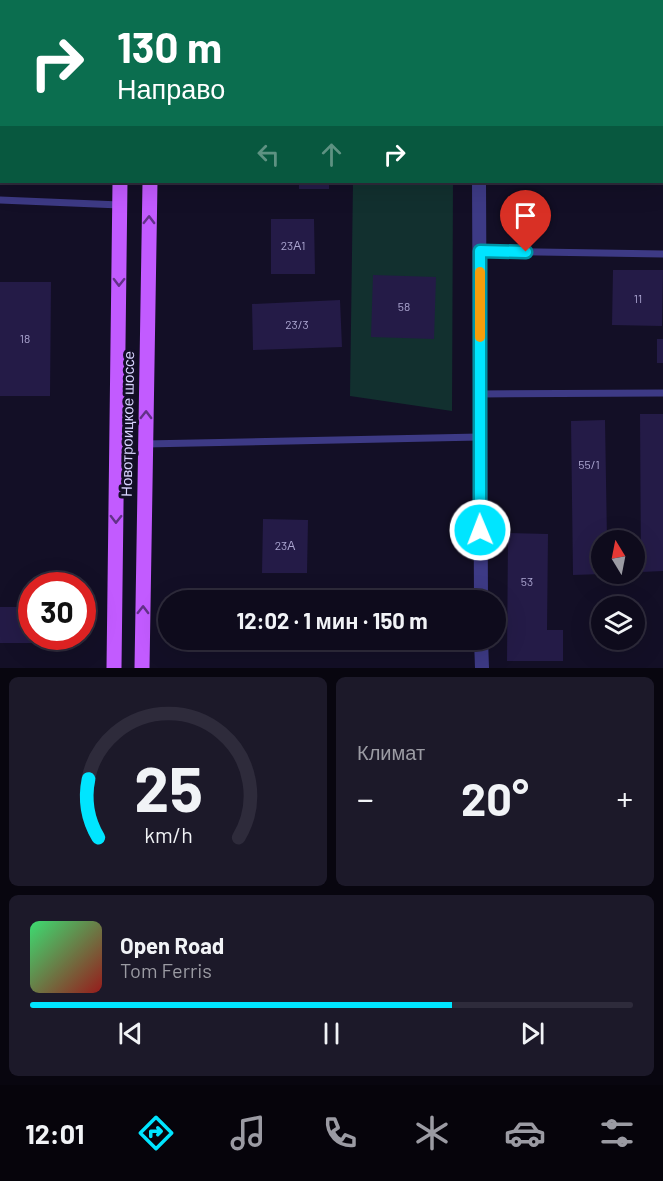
<!DOCTYPE html>
<html lang="ru">
<head>
<meta charset="utf-8">
<style>
	:root { --surface:#0e0b1c; --page:#1c1929; --text:#f1f3f6; --muted:#9b9ba3; --line:#2e2b3b; --accent:#00e5ff }
	body { margin:0; font-family:Barlow,sans-serif; background:var(--page); color:var(--text); height:100vh; display:flex; flex-direction:column; font-size:22px; white-space:nowrap }
	* { box-sizing:border-box; margin:0 }
	p { font-size:20px; color:var(--muted) }
	.icon { flex:none; width:33px; height:33px; fill:none; stroke:currentColor; stroke-width:2; stroke-linecap:round; stroke-linejoin:round }
	.map { position:relative; height:668px; overflow:hidden }
	.panel { display:flex; flex-direction:column; gap:9px; padding:9px; background:#08060f; flex:1 }
	.panel>* { flex:none }
	.hud { position:absolute; left:0px; top:0px; width:663px; height:183px; box-shadow:0 6px 24px #0002,0 0 0 2px var(--line); background:#0b6e4f; color:#fff; overflow:hidden }
	.needle { width:39px; rotate:350deg }
	.controls { position:absolute; left:591px; top:530px; display:grid; gap:12px }
	.controls a { display:grid; place-items:center; width:54px; height:54px; border-radius:50%; background:var(--surface); box-shadow:0 6px 24px #0002,0 0 0 2px var(--line); font-size:30px }
	.speed { position:absolute; left:18px; top:572px; display:flex; gap:12px; font-size:30px; font-weight:700; text-align:center }
	.speed>* { display:grid; place-content:center; width:78px; height:78px; border-radius:50%; background:var(--surface); box-shadow:0 6px 24px #0002,0 0 0 2px var(--line); line-height:1 }
	.speed .limit { border:9px solid #d22; background:#fff; color:#111 }
	.pin { position:absolute; display:grid; place-items:center; width:51px; height:51px; color:#fff; margin:-62px -26px; border-radius:50% 50% 50% 0; rotate:-45deg; box-shadow:0 0 6px #0007 }
	.pin .icon { rotate:45deg }
	.me { position:absolute; width:66px; margin:-33px; rotate:359deg; stroke-linejoin:round; filter:drop-shadow(0 0 4px #0008) }
	.turn { display:flex; align-items:center; gap:21px; height:126px; padding:0 18px; font-size:27px }
	.turn .icon { width:78px; height:78px; stroke-width:2.5 }
	.turn b { display:block; font-size:42px; line-height:51px }
	.lanes { display:flex; align-items:center; height:57px; padding:0 18px; background:#0003; justify-content:center; gap:30px; direction:ltr }
	.lanes .off { opacity:.35 }
	.big { font-size:45px; font-weight:700; line-height:1.1 }
	.panel .tile { flex:1; display:flex; flex-direction:column; justify-content:center; gap:9px; min-width:0; padding:0 21px; border-radius:9px; background:var(--page) }
	.panel .dial { align-items:center; gap:0 }
	.dial svg { height:156px; overflow:visible; fill:none; stroke:var(--line); stroke-width:7; stroke-linecap:round; text-anchor:middle }
	.dial text { fill:var(--text); stroke:none }
	.song { display:flex; align-items:center; gap:18px }
	.cover { width:72px; height:72px; border-radius:9px; background:linear-gradient(135deg,hsl(140 70% 55%),hsl(0 70% 35%)) }
	.played { height:6px; border-radius:3px; background:linear-gradient(90deg,var(--accent) 70%,var(--line) 70%) }
	.keys { display:flex; justify-content:space-around; direction:ltr }
	.heat { display:flex; justify-content:space-between; align-items:center; font-size:33px; direction:ltr }
	.panel .tiles { flex:1; display:grid; gap:9px; grid-template-columns:1fr 1fr }
	.tile:last-child { grid-column:span 2 }
	.trip { position:absolute; left:158px; top:590px; width:348px; height:60px; border-radius:30px; background:var(--surface); box-shadow:0 6px 24px #0002,0 0 0 2px var(--line); font-weight:700; line-height:60px; text-align:center }
	.tab-bar { display:flex; height:96px; justify-content:space-around; align-items:center; background:#06040b; color:var(--muted) }
	.tab-bar .icon { width:42px; height:42px }
	.tab-bar .active { color:var(--accent) }
	.tab-bar b { font-size:27px; color:var(--text) }
	.map>svg:first-child { display:block }
	.green { fill:#12302f }
	.building { fill:#241b47 }
	.lines { fill:none; stroke-linecap:round; stroke-linejoin:round }
	.lane { stroke:#3d3a85; stroke-width:7 }
	.street { stroke:#3d3a85; stroke-width:14 }
	.primary { stroke:#c25bff; stroke-width:15 }
	.oneway { stroke:#623188 }
	.route-casing { stroke:#0095a6; stroke-width:15 }
	.route { stroke:#00e5ff; stroke-width:10 }
	.slow { stroke:#f59e0b; stroke-width:10 }
	.labels { text-anchor:middle; stroke-width:6; stroke-linejoin:round; paint-order:stroke }
	.number-label { font-size:12px; fill:#aca6d1 }
	.street-label { font-size:15px; fill:#d9d4ff; stroke:#130f26 }
</style>
</head>
<body>
<div class="map">
<svg width="663" height="668" viewBox="0 0 663 668">
	<rect width="100%" height="100%" fill="#130f26"/>
	<!-- green -->
	<path class="green" d="M 186,0 L 453,0 L 453,1 L 186,2 Z
		M 353,182 L 453,182 L 452,411 L 350,396 Z"/>
	<!-- building -->
	<path class="building" d="M 299,182 L 329,182 L 329,189 L 299,189 Z
		M 271,219 L 314,219 L 315,274 L 271,274 Z
		M 613,270 L 663,270 L 662,326 L 612,325 Z
		M 373,275 L 436,277 L 434,339 L 371,337 Z
		M 0,282 L 51,282 L 50,396 L 0,396 Z
		M 340,300 L 342,347 L 253,350 L 252,304 Z
		M 657,339 L 663,339 L 663,363 L 657,363 Z
		M 640,414 L 663,414 L 663,571 L 641,572 Z
		M 605,420 L 607,540 L 602,540 L 602,574 L 573,575 L 571,421 Z
		M 263,519 L 308,520 L 307,573 L 262,573 Z
		M 508,533 L 548,534 L 547,630 L 563,630 L 563,661 L 507,661 Z
		M 0,607 L 32,607 L 32,636 L 41,636 L 41,643 L 0,643 Z"/>
	<g class="lines">
		<!-- lane -->
		<path class="lane" d="M 0,200 L 120,205
			M 480,251 L 663,254
			M 479,394 L 663,393
			M 145,444 L 479,437"/>
		<!-- street -->
		<path class="street" d="M 477,0 L 477,2
			M 479,182 L 481,600
			M 481,639 L 482,668"/>
		<!-- primary -->
		<path class="primary" d="M 123,2 L 123,0
			M 153,2 L 153,0
			M 114,668 L 120,182
			M 142,668 L 150,182"/>
	</g>
	<!-- one-way arrows -->
	<defs><path id="oneway-chevron" d="M-2-3.5L2.5 0L-2 3.5" fill="none" stroke-width="1.6" stroke-linecap="round" stroke-linejoin="round" transform="scale(1.5)"/></defs>
	<g class="oneway">
		<use href="#oneway-chevron" transform="translate(149 220) rotate(-89)"/>
		<use href="#oneway-chevron" transform="translate(119 282) rotate(91)"/>
		<use href="#oneway-chevron" transform="translate(146 415) rotate(-89)"/>
		<use href="#oneway-chevron" transform="translate(116 519) rotate(91)"/>
		<use href="#oneway-chevron" transform="translate(143 610) rotate(-89)"/>
	</g>
	<g class="lines">
		<defs>
			<path id="route" d="M 480,530 L 480,251 L 526,252"/>
		</defs>
		<!-- route casing -->
		<use href="#route" class="route-casing"/>
		<!-- route -->
		<use href="#route" class="route"/>
		<!-- slow -->
		<path class="slow" d="M 480,337 L 480,272"/>
	</g>
	<g class="labels">
		<!-- number labels -->
		<g class="number-label">
			<text x="293" y="250">23А1</text>
			<text x="638" y="303">11</text>
			<text x="404" y="311">58</text>
			<text x="297" y="329">23/3</text>
			<text x="25" y="343">18</text>
			<text x="589" y="469">55/1</text>
			<text x="285" y="550">23А</text>
			<text x="527" y="586">53</text>
		</g>
		<!-- street labels -->
		<g class="street-label">
			<text transform="translate(128 424) rotate(-89)" y="5">Новотроицкое шоссе</text>
		</g>
	</g>
</svg>
<div class="controls">
<a><svg class="needle" viewBox="-14 -14 28 28"><path d="M0-13l5 13h-10z" fill="#e53935"/><path d="M0 13l5-13h-10z" fill="#9b9ba3"/></svg></a>
<a><svg class="icon" aria-label="layers" viewBox="0 0 24 24"><path d="M12 4l9 5-9 5-9-5zM3 14l9 5 9-5"/></svg></a>
</div>
<div class="speed"><div class="limit">30</div></div>
<div class="pin" style="left:526px;top:252px;background:#d93025"><svg class="icon" aria-label="arrive" viewBox="0 0 24 24"><path d="M6 21V4h12l-3 4 3 4H6"/></svg></div>
<svg class="me" style="left:480px;top:530px" viewBox="-20 -20 40 40"><circle r="17" fill="#00e5ff" stroke="#fff" stroke-width="3"/><path d="M0-11L8 9 0 5-8 9z" fill="#fff"/></svg>
<div class="trip">12:02 · 1 мин · 150 m</div>
<div class="hud">
<div class="turn"><svg class="icon" aria-label="right" viewBox="0 0 24 24"><path d="M7 20v-9h11M14 6l5 5-5 5"/></svg><div><b>130 m</b>Направо</div></div>
<div class="lanes"><svg class="icon off" aria-label="left" viewBox="0 0 24 24"><path d="M17 20v-9H6M10 6l-5 5 5 5"/></svg><svg class="icon off" aria-label="ahead" viewBox="0 0 24 24"><path d="M12 20V5M6 11l6-6 6 6"/></svg><svg class="icon" aria-label="right" viewBox="0 0 24 24"><path d="M7 20v-9h11M14 6l5 5-5 5"/></svg></div>
</div>
</div>
<section class="panel">
<div class="tiles">
<div class="tile dial"><svg viewBox="0 0 100 80">
<path d="M14 69A42 42 0 1 1 86 69"/>
<path d="M14 69A42 42 0 0 1 9 39" stroke="#00e5ff"/>
<text x="50" y="56" font-size="32" font-weight="700">25</text>
<text x="50" y="72" font-size="11">km/h</text>
</svg></div>
<div class="tile"><p>Климат</p>
<div class="heat"><a>−</a><b class="big">20°</b><a>+</a></div>
</div>
<div class="tile">
<div class="song"><i class="cover"></i><div><b>Open Road</b><p>Tom Ferris</p></div></div>
<div class="played"></div>
<div class="keys"><svg class="icon" aria-label="previous" viewBox="0 0 24 24"><path d="M18 5L8 12l10 7zM5 5v14"/></svg><svg class="icon" aria-label="pause" viewBox="0 0 24 24"><path d="M8 5v14M16 5v14"/></svg><svg class="icon" aria-label="next" viewBox="0 0 24 24"><path d="M6 5l10 7-10 7zM19 5v14"/></svg></div>
</div>
</div>
</section>
<nav class="tab-bar">
<b>12:01</b>
<svg class="icon active" aria-label="directions" viewBox="0 0 24 24"><path d="M12 3l9 9-9 9-9-9zM9 14v-3h6M13 9l2 2-2 2"/></svg>
<svg class="icon" aria-label="music" viewBox="0 0 24 24"><path d="M9 18V5l10-2v13"/><circle cx="6" cy="18" r="3"/><circle cx="16" cy="16" r="3"/></svg>
<svg class="icon" aria-label="phone" viewBox="0 0 24 24"><path d="M5 4h4l2 5-3 2q2 4 5 5l2-3 5 2v4C11 20 4 13 5 4z"/></svg>
<svg class="icon" aria-label="climate" viewBox="0 0 24 24"><path d="M12 3v18M4 7l16 10M4 17L20 7"/></svg>
<svg class="icon" aria-label="car" viewBox="0 0 24 24"><path d="M5 17H2v-5l4-1 3-4h7l3 4 3 1v5h-3M9 17h6M6 11h13"/><circle cx="7" cy="17" r="2"/><circle cx="17" cy="17" r="2"/></svg>
<svg class="icon" aria-label="filters" viewBox="0 0 24 24"><path d="M4 7h16M4 17h16"/><circle cx="9" cy="7" r="2"/><circle cx="15" cy="17" r="2"/></svg>
</nav>
</body>
</html>
